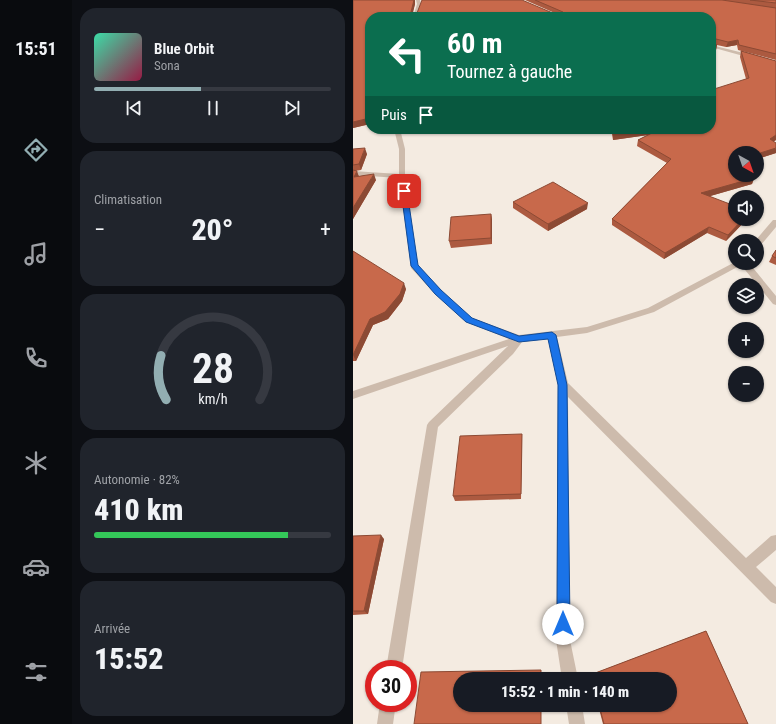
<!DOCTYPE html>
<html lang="fr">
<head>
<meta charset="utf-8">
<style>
	:root { --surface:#171b24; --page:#20242c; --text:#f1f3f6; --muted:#9ea1a6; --line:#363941; --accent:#92aeb2 }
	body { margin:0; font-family:"Roboto Condensed",sans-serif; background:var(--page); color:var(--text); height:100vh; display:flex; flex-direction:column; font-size:15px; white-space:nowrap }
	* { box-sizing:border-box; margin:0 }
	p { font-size:13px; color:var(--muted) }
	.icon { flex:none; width:22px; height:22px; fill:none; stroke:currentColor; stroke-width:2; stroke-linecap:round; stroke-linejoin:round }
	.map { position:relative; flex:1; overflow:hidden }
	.side { display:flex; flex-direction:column; gap:8px; padding:8px; background:#0d0f14; width:281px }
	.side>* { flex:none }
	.guide { position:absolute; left:12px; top:12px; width:351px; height:122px; border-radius:16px; box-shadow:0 1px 3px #0004; background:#0b6e4f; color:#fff; overflow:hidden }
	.needle { width:26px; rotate:140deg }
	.fabs { position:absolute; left:375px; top:146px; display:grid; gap:8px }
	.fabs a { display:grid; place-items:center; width:36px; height:36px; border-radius:50%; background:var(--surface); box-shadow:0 1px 3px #0004; font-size:20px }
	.speed { position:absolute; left:12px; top:660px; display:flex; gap:8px; font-size:20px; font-weight:700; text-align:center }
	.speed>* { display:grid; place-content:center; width:52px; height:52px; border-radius:50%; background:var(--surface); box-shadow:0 1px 3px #0004; line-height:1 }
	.speed .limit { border:6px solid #d22; background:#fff; color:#111 }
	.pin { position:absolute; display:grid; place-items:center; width:34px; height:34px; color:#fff; margin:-17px; border-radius:8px; box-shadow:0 2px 6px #0006 }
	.me { position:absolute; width:44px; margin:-22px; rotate:0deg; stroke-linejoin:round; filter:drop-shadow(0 0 3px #0008) }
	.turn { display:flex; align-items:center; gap:14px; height:84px; padding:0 16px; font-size:18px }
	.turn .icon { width:52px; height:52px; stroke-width:2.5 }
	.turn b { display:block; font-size:28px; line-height:34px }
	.then { display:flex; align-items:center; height:38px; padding:0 16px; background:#0003; gap:8px; font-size:15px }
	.big { font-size:30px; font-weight:800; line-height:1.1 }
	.side .tile { flex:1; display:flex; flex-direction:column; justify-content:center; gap:6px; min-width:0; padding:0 14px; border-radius:16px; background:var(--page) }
	.side .dial { align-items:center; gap:0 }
	.dial svg { height:104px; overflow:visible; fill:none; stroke:var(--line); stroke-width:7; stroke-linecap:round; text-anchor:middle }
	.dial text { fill:var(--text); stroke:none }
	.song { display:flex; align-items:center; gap:12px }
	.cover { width:48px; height:48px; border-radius:6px; background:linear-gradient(135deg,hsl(160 70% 55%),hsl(340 70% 35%)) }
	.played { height:4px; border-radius:2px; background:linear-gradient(90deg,var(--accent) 45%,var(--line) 45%) }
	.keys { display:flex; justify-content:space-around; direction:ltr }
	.heat { display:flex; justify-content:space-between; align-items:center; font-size:22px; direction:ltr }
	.charge { height:6px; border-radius:3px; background:linear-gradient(90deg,#34c759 82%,var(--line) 0) }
	.trip { position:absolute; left:100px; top:672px; width:224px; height:40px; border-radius:20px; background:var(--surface); box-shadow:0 1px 3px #0004; font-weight:800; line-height:40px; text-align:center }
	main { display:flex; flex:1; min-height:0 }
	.tab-bar { display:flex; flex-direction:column; width:72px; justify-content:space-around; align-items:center; background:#090b0e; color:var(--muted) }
	.tab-bar .icon { width:28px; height:28px }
	.tab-bar .on { color:var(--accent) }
	.tab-bar b { font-size:18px; color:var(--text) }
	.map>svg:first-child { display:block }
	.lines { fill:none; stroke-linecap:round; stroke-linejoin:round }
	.minor { fill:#cdbbac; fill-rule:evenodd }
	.wall { fill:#ac5a40 }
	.shaded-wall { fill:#8c4a34 }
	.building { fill:#c8694b; stroke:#8c4a34 }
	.route { fill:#1a73e8; stroke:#114b97 }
</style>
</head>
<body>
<main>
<nav class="tab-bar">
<b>15:51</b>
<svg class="icon on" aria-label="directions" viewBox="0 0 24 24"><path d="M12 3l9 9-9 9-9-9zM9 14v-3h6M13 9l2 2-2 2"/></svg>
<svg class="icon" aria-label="music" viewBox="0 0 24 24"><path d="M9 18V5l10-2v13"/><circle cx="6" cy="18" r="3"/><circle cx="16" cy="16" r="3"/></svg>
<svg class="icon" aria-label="phone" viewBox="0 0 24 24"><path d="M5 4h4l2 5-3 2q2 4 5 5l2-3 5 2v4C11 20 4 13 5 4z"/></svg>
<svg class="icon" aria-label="climate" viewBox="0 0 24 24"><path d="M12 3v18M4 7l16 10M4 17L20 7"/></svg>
<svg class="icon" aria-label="car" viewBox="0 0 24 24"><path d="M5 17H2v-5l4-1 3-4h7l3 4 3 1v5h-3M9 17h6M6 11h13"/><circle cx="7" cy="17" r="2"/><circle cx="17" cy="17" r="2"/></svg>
<svg class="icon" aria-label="filters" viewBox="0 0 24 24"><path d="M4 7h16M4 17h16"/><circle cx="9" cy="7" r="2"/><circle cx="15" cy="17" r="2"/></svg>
</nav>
<section class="side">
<div class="tile">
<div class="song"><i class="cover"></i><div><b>Blue Orbit</b><p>Sona</p></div></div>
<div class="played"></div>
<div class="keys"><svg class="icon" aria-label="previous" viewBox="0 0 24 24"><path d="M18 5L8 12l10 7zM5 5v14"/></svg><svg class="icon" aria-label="pause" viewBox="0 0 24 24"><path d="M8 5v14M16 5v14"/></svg><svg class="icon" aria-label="next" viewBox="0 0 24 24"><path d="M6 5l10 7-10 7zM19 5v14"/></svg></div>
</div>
<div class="tile"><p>Climatisation</p>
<div class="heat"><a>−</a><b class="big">20°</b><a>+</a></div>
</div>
<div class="tile dial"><svg viewBox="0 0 100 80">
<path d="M14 69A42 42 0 1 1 86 69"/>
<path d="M14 69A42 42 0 0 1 10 35" stroke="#92aeb2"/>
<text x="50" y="56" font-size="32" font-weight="700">28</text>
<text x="50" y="72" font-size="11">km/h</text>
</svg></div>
<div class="tile"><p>Autonomie · 82%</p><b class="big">410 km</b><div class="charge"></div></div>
<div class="tile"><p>Arrivée</p><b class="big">15:52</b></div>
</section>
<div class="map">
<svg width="423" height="724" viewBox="0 0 423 724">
	<rect width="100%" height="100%" fill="#f4ebe1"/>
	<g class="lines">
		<!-- minor -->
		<path class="minor" d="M 63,0 L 67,0 L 68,4 L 64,17 L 60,17 L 64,4 Z
			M 358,45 L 423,61 L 423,65 L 358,47 Z
			M 41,129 L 47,129 L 52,149 L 52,176 L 65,265 L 88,290 L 119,318 L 166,335 L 234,327 L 295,308 L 382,262 L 382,263 L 396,263 L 423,296 L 423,305 L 420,304 L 388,265 L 301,312 L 234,333 L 204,337 L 215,383 L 393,558 L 418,536 L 423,535 L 423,550 L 403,567 L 423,587 L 423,604 L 418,602 L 215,397 L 217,640 L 225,679 L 209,679 L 203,640 L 205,385 L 195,339 L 169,342 L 160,354 L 85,427 L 49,669 L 33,669 L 74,425 L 76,422 L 155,346 L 0,399 L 0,391 L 156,339 L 113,322 L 82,294 L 58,268 L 46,178 L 0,175 L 0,171 L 46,174 L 46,149 Z
			M 420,220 L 423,220 L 423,227 L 407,246 L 404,247 L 404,241 L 402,241 Z
			M 27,703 L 43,703 L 40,724 L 24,724 Z
			M 213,705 L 229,705 L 232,724 L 216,724 Z"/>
	</g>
	<!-- wall -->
	<path class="wall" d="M 0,0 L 62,0 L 62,4 L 59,14 L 204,14 L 172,0 L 423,0 L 423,60 L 385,50 L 384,45 L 373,47 L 364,45 L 363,50 L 17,17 L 17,124 L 0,128 Z
		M 388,51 L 423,61 L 423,140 L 421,141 L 423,153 L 404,159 L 404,153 L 382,153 L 382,175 L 401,178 L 399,184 L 357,196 L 382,219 L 394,219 L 373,241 L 354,233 L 311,259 L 259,225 L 259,219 L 314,163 L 284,146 L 285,140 L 295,135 L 260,140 L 258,129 L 358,129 L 393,79 L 387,57 Z
		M 0,149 L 14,154 L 8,170 L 2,171 L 6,176 L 23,180 L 0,219 Z
		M 160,202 L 234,209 L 195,231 L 160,208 Z
		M 138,214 L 139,220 L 139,244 L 98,248 L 96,241 Z
		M 423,250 L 423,265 L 416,262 L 419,256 Z
		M 0,251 L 53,289 L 49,301 L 35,319 L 20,325 L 3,361 L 0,361 Z
		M 169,434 L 169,440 L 168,499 L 102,501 L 100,496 Z
		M 0,536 L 31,539 L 15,614 L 0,615 Z
		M 353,631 L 395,724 L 250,724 L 245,705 L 317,705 L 317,679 L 237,679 L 236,677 L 237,675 Z"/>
	<!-- shaded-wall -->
	<path class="shaded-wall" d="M 61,0 L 62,0 L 62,4 L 59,17 L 58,12 Z
		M 385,40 L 384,45 L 373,47 L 375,42 Z
		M 364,45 L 363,50 L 358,51 L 358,46 Z
		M 17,118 L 17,124 L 0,128 L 0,122 Z
		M 299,129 L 310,129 L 309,133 L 260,140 L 260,134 Z
		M 423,135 L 423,140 L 415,145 L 417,139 Z
		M 12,148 L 14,154 L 8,170 L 6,164 Z
		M 423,148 L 423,153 L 404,159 L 404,154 Z
		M 4,171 L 6,177 L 1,177 Z
		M 21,174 L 23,180 L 0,219 L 0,208 Z
		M 401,178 L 399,184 L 347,199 L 348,193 Z
		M 235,203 L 234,209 L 195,231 L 195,224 Z
		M 138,214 L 139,220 L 139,244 L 138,238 Z
		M 390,219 L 394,219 L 373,241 L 375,235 Z
		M 356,227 L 354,233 L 311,259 L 312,253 Z
		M 51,283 L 53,289 L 49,301 L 35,319 L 20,325 L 3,361 L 0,355 L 17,319 Z
		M 28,535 L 31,539 L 15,614 L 11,611 Z"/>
	<!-- building -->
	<path class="building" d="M 0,0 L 61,0 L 58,12 L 59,14 L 64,13 L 69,0 L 169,0 L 202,14 L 209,14 L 210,12 L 182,0 L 369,0 L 423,8 L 423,54 L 386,45 L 385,40 L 375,42 L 359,38 L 358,42 L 358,17 L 17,17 L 17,118 L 0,122 Z
		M 397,0 L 423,0 L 423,3 Z
		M 358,43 L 364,45 L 358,46 Z
		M 388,51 L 423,61 L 423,135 L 417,139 L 423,143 L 423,148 L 404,154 L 404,153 L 382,153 L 382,161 L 379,161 L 382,163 L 382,175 L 397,175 L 401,178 L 348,193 L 382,206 L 382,219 L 390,219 L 375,235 L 356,227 L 312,253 L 259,219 L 318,159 L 285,140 L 307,129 L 358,129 L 358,90 L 396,78 Z
		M 259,129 L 299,129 L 260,134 Z
		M 12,148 L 6,164 L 0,165 L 0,149 Z
		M 0,170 L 4,171 L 1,177 L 21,174 L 0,208 Z
		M 200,182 L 235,203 L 195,224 L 160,202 Z
		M 138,214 L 138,238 L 96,241 L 98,217 Z
		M 423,250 L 423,258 L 419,256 Z
		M 0,251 L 51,283 L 47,294 L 32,312 L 17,319 L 0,355 Z
		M 169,434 L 168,494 L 100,496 L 107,436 Z
		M 28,535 L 11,611 L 0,611 L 0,536 Z
		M 353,631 L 395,724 L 251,724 L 246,705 L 317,705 L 317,679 L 238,679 L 237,675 Z
		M 188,670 L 188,679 L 107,679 L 107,705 L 188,705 L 188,724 L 61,724 L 68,672 Z"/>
	<!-- route -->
	<path class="route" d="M 51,189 L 54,191 L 65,265 L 88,290 L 119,318 L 166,336 L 199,332 L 203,335 L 214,385 L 217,624 L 215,629 L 210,631 L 206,629 L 204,624 L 205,385 L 195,339 L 166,342 L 113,322 L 82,294 L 58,266 L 48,191 Z"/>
</svg>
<div class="fabs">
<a><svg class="needle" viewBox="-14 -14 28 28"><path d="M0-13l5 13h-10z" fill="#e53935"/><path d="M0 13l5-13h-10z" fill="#9ea1a6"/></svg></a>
<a><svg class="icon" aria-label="sound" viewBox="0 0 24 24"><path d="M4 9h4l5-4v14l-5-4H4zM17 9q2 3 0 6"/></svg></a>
<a><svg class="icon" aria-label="search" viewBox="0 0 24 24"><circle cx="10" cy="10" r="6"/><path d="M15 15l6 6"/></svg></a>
<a><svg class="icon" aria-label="layers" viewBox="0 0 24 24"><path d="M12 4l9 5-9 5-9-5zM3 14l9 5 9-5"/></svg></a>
<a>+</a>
<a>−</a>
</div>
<div class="speed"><div class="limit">30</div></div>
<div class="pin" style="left:51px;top:191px;background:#d93025"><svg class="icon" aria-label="arrive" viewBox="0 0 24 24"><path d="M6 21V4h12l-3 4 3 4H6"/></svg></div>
<svg class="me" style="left:210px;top:624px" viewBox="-20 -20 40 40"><circle r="19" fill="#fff"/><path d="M0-13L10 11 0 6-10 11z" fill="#1a73e8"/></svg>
<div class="trip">15:52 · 1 min · 140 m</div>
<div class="guide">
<div class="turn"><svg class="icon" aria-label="left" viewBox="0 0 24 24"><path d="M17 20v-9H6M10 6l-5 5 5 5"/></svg><div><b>60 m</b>Tournez à gauche</div></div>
<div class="then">Puis<svg class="icon" aria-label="arrive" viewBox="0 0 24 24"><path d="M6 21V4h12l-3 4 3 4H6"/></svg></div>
</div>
</div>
</main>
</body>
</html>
